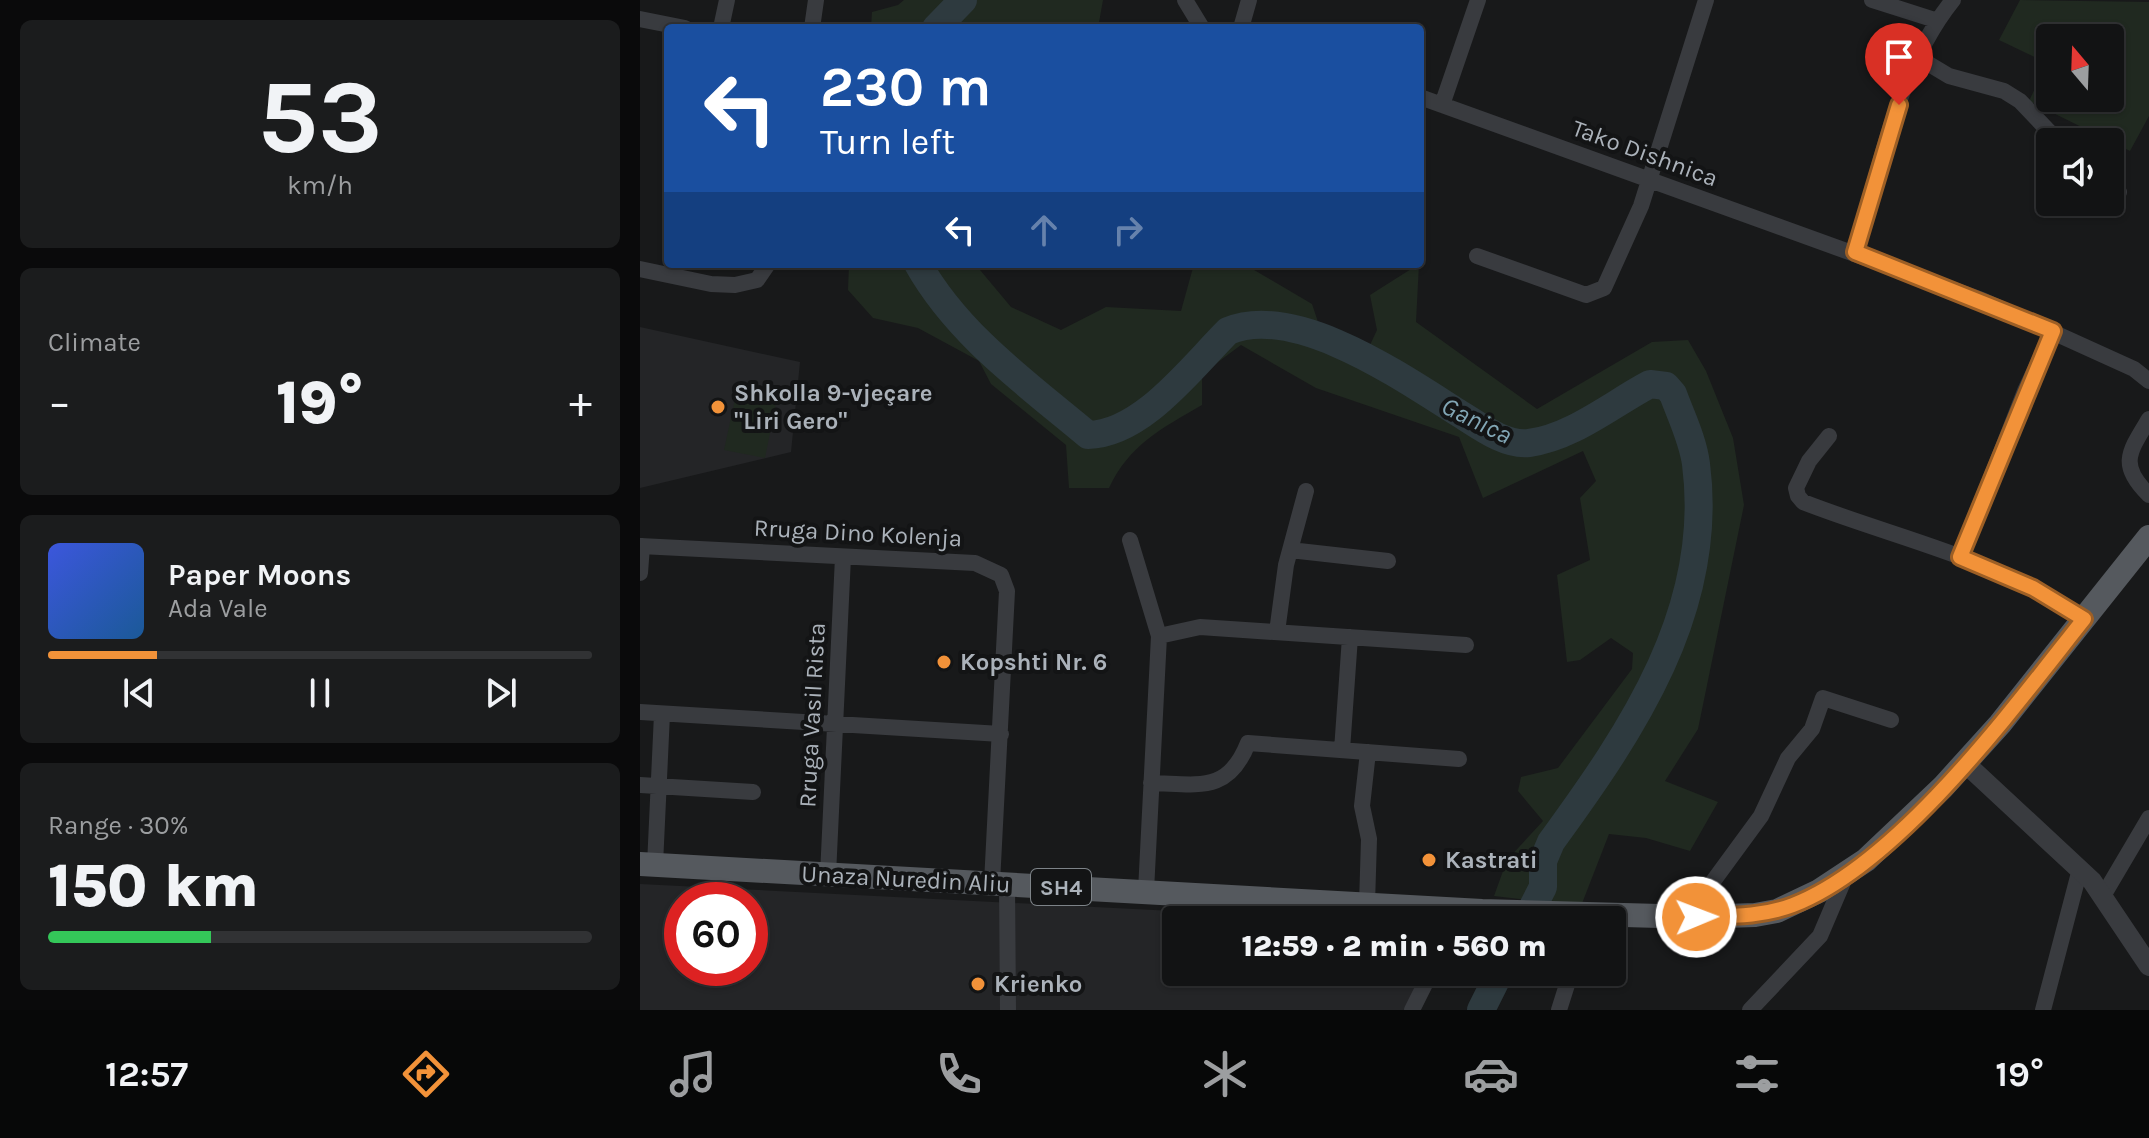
<!DOCTYPE html>
<html lang="en">
<head>
<meta charset="utf-8">
<style>
	:root { --surface:#121314; --page:#1b1c1d; --text:#f1f3f6; --muted:#9c9ea0; --line:#313234; --accent:#f29239 }
	body { margin:0; font-family:Karla,sans-serif; background:var(--page); color:var(--text); height:100vh; display:flex; flex-direction:column; font-size:30px; white-space:nowrap }
	* { box-sizing:border-box; margin:0 }
	p { font-size:26px; color:var(--muted) }
	.icon { flex:none; width:44px; height:44px; fill:none; stroke:currentColor; stroke-width:2; stroke-linecap:round; stroke-linejoin:round }
	.map { position:relative; flex:1; overflow:hidden }
	.sheet { display:flex; flex-direction:column; gap:20px; padding:20px; background:#0a0a0b; width:640px }
	.sheet>* { flex:none }
	.hud { position:absolute; left:24px; top:24px; width:760px; height:244px; border-radius:8px; box-shadow:0 2px 6px #0004,0 0 0 2px var(--line); background:#1a4fa0; color:#fff; overflow:hidden }
	.needle { width:52px; rotate:341deg }
	.tools { position:absolute; left:1396px; top:24px; display:grid; gap:16px }
	.tools a { display:grid; place-items:center; width:88px; height:88px; border-radius:8px; background:var(--surface); box-shadow:0 2px 6px #0004,0 0 0 2px var(--line); font-size:40px }
	.speed { position:absolute; left:24px; top:882px; display:flex; gap:16px; font-size:40px; font-weight:700; text-align:center }
	.speed>* { display:grid; place-content:center; width:104px; height:104px; border-radius:50%; background:var(--surface); box-shadow:0 2px 6px #0004,0 0 0 2px var(--line); line-height:1 }
	.speed .limit { border:12px solid #d22; background:#fff; color:#111 }
	.pin { position:absolute; display:grid; place-items:center; width:68px; height:68px; color:#fff; margin:-82px -34px; border-radius:50% 50% 50% 0; rotate:-45deg; box-shadow:0 0 8px #0007 }
	.pin .icon { rotate:45deg }
	.me { position:absolute; width:88px; margin:-44px; rotate:89deg; stroke-linejoin:round; filter:drop-shadow(0 0 6px #0008) }
	.turn { display:flex; align-items:center; gap:28px; height:168px; padding:0 24px; font-size:36px }
	.turn .icon { width:104px; height:104px; stroke-width:2.5 }
	.turn b { display:block; font-size:56px; line-height:68px }
	.lanes { display:flex; align-items:center; height:76px; padding:0 24px; background:#0003; justify-content:center; gap:40px; direction:ltr }
	.lanes .off { opacity:.35 }
	.big { font-size:60px; font-weight:800; line-height:1.1 }
	.sheet .tile { flex:1; display:flex; flex-direction:column; justify-content:center; gap:12px; min-width:0; padding:0 28px; border-radius:12px; background:var(--page) }
	.sheet .dial { align-items:center; gap:0 }
	.dial b { font-size:104px; line-height:1 }
	.song { display:flex; align-items:center; gap:24px }
	.cover { width:96px; height:96px; border-radius:12px; background:linear-gradient(135deg,hsl(230 70% 55%),hsl(210 70% 35%)) }
	.played { height:8px; border-radius:4px; background:linear-gradient(90deg,var(--accent) 20%,var(--line) 20%) }
	.keys { display:flex; justify-content:space-around; direction:ltr }
	.heat { display:flex; justify-content:space-between; align-items:center; font-size:44px; direction:ltr }
	.charge { height:12px; border-radius:6px; background:linear-gradient(90deg,#34c759 30%,var(--line) 0) }
	.trip { position:absolute; left:522px; top:906px; width:464px; height:80px; border-radius:8px; background:var(--surface); box-shadow:0 2px 6px #0004,0 0 0 2px var(--line); font-weight:800; line-height:80px; text-align:center }
	.tab-bar { display:flex; height:128px; justify-content:space-around; align-items:center; background:#070808; color:var(--muted) }
	.tab-bar .icon { width:56px; height:56px }
	.tab-bar .selected { color:var(--accent) }
	.tab-bar b { font-size:36px; color:var(--text) }
	main { display:flex; flex:1; min-height:0 }
	.map>svg:first-child { display:block }
	.built { fill:#242527; fill-rule:evenodd }
	.green { fill:#202920; fill-rule:evenodd }
	.lines { fill:none; stroke-linecap:round; stroke-linejoin:round }
	.river { stroke:#2e3a3f; stroke-width:28 }
	.minor { stroke:#393b3f; stroke-width:16 }
	.tertiary { stroke:#393b3f; stroke-width:20 }
	.primary { stroke:#55595e; stroke-width:24 }
	.route-casing { stroke:#9d5f25; stroke-width:20 }
	.route { stroke:#f29239; stroke-width:14 }
	.poi-dot { fill:#f29239; stroke:#131415; stroke-width:3 }
	.labels { text-anchor:middle; stroke-width:8; stroke-linejoin:round; paint-order:stroke }
	.shield { fill:#131415; stroke:#7d8388; stroke-width:2 }
	.shield-label { font-size:22px; font-weight:bold; fill:#abb2ba }
	.street-label { font-size:24px; fill:#abb2ba; stroke:#131415 }
	.poi-label { font-size:24px; font-weight:bold; fill:#abb2ba; stroke:#131415; text-anchor:start }
	.water-label { font-size:26px; font-style:italic; fill:#82a6b5; stroke:#131415 }
</style>
</head>
<body>
<main>
<section class="sheet">
<div class="tile dial"><b>53</b><p>km/h</p></div>
<div class="tile"><p>Climate</p>
<div class="heat"><a>−</a><b class="big">19°</b><a>+</a></div>
</div>
<div class="tile">
<div class="song"><i class="cover"></i><div><b>Paper Moons</b><p>Ada Vale</p></div></div>
<div class="played"></div>
<div class="keys"><svg class="icon" aria-label="previous" viewBox="0 0 24 24"><path d="M18 5L8 12l10 7zM5 5v14"/></svg><svg class="icon" aria-label="pause" viewBox="0 0 24 24"><path d="M8 5v14M16 5v14"/></svg><svg class="icon" aria-label="next" viewBox="0 0 24 24"><path d="M6 5l10 7-10 7zM19 5v14"/></svg></div>
</div>
<div class="tile"><p>Range · 30%</p><b class="big">150 km</b><div class="charge"></div></div>
</section>
<div class="map">
<svg width="1509" height="1010" viewBox="0 0 1509 1010">
	<rect width="100%" height="100%" fill="#18191a"/>
	<!-- built -->
	<path class="built" d="M 0,327 L 160,362 L 151,452 L 0,488 Z
		M 0,884 L 711,920 L 536,920 L 536,972 L 780,972 L 767,1010 L 0,1010 ZM 42,900 L 110,900 L 110,968 L 42,968 Z"/>
	<!-- green -->
	<path class="green" d="M 264,0 L 463,0 L 458,28 L 231,28 L 232,12 L 258,5 Z
		M 1380,0 L 1509,2 L 1509,116 L 1490,151 L 1389,101 L 1407,63 L 1359,40 ZM 1410,38 L 1470,38 L 1470,98 L 1410,98 Z
		M 209,264 L 335,264 L 371,307 L 421,330 L 466,307 L 541,311 L 554,264 L 604,264 L 672,304 L 685,343 L 723,360 L 737,330 L 730,295 L 779,264 L 776,322 L 897,409 L 1012,342 L 1048,340 L 1066,371 L 1093,438 L 1104,505 L 1058,729 L 1025,781 L 1078,802 L 1050,851 L 1006,838 L 969,834 L 941,906 L 854,896 L 867,860 L 903,821 L 878,791 L 881,777 L 918,768 L 992,669 L 993,653 L 971,638 L 940,660 L 927,662 L 917,575 L 950,560 L 940,498 L 956,481 L 943,451 L 843,498 L 819,437 L 676,388 L 601,345 L 562,374 L 562,405 C 522,428 489,445 469,488 L 429,488 L 426,445 L 351,384 L 339,361 L 278,328 L 233,318 L 208,290 Z
		M 98,385 L 138,393 L 125,458 L 84,450 Z"/>
	<g class="lines">
		<!-- river -->
		<path class="river" d="M 296,28 L 323,0
			M 278,264 C 318,335 386,383 448,435 C 502,434 551,368 588,331 C 655,303 760,376 817,412 C 837,424 864,446 889,443 C 933,437 972,404 1010,384 L 1026,386 L 1033,394 C 1041,416 1053,440 1056,464 C 1075,609 992,731 911,842 L 903,861 L 903,887 L 886,920
			M 841,1010 L 860,972"/>
		<!-- minor -->
		<path class="minor" d="M 545,0 L 562,28
			M 1232,0 L 1295,20
			M 0,19 L 45,28
			M 81,28 L 87,0
			M 172,28 L 176,0
			M 601,28 L 609,0
			M 1279,58 L 1309,76 L 1364,91 L 1380,101 L 1419,142
			M 780,97 L 1342,300 L 1494,369 L 1509,381
			M 802,105 L 838,0
			M 1470,187 L 1479,192
			M 1215,252 C 1240,168 1258,68 1313,0
			M 837,256 L 946,295 L 964,288 L 1001,206 L 1066,0
			M 0,269 L 71,284 L 95,285 L 117,280 L 128,264
			M 1509,419 C 1489,452 1478,465 1509,495
			M 1189,436 L 1169,461 L 1156,488 L 1158,496 L 1163,502 C 1258,539 1359,559 1444,619
			M 490,540 L 519,636 L 506,891
			M 0,546 L 335,563 L 361,575 L 367,591 L 352,883
			M 650,550 L 748,561
			M 1320,557 L 1385,391 L 1413,331
			M 0,573 L 2,546
			M 637,632 L 646,565 L 666,491
			M 519,636 L 560,627 L 826,645
			M 0,712 L 361,734
			M 702,750 L 710,637
			M 511,783 C 558,784 588,794 608,743 L 819,759
			M 0,785 L 113,792
			M 15,865 L 22,714
			M 188,875 L 203,557
			M 367,884 L 368,1010
			M 1463,896 L 1509,818
			M 727,904 L 729,839 L 722,806 L 728,752
			M 1056,917 L 1066,891 L 1121,816 L 1148,758 L 1172,729 L 1183,698 L 1251,720
			M 772,1010 L 791,972
			M 919,1010 L 931,972
			M 1110,1010 L 1180,936 L 1206,875
			M 1403,1010 L 1440,869"/>
		<!-- tertiary -->
		<path class="tertiary" d="M 1325,763 L 1452,881 L 1509,966"/>
		<!-- primary -->
		<path class="primary" d="M 0,864 L 842,911 L 1056,917 L 1115,915 L 1137,911 L 1179,891 L 1226,860 L 1303,787 L 1360,724 L 1509,537"/>
	</g>
	<g class="lines">
		<defs>
			<path id="route" d="M 1056,917 C 1089,916 1122,917 1153,905 C 1259,864 1374,707 1444,619 L 1393,588 L 1320,557 L 1413,331 L 1215,252 L 1259,105"/>
		</defs>
		<!-- route casing -->
		<use href="#route" class="route-casing"/>
		<!-- route -->
		<use href="#route" class="route"/>
	</g>
	<!-- markers -->
	<g class="poi-dot">
		<circle cx="78" cy="407" r="8"/>
		<circle cx="304" cy="662" r="8"/>
		<circle cx="789" cy="860" r="8"/>
		<circle cx="338" cy="984" r="8"/>
	</g>
	<g class="labels">
		<!-- shield labels -->
		<rect class="shield" x="391" y="869" width="60" height="36" rx="6"/>
		<g class="shield-label">
			<text x="421" y="895">SH4</text>
		</g>
		<!-- street labels -->
		<g class="street-label">
			<text transform="translate(1005 153) rotate(20)" y="8">Tako Dishnica</text>
			<text transform="translate(218 533) rotate(3)" y="8">Rruga Dino Kolenja</text>
			<text transform="translate(172 715) rotate(-87)" y="8">Rruga Vasil Rista</text>
			<text transform="translate(266 879) rotate(3)" y="8">Unaza Nuredin Aliu</text>
		</g>
		<!-- poi labels -->
		<g class="poi-label">
			<text x="94" y="401">Shkolla 9-vjeçare<tspan x="94" dy="28">"Liri Gero"</tspan></text>
			<text x="320" y="670">Kopshti Nr. 6</text>
			<text x="805" y="868">Kastrati</text>
			<text x="354" y="992">Krienko</text>
		</g>
		<!-- water labels -->
		<g class="water-label">
			<text transform="translate(837 420) rotate(26)" y="9">Ganica</text>
		</g>
	</g>
</svg>
<div class="tools">
<a><svg class="needle" viewBox="-14 -14 28 28"><path d="M0-13l5 13h-10z" fill="#e53935"/><path d="M0 13l5-13h-10z" fill="#9c9ea0"/></svg></a>
<a><svg class="icon" aria-label="sound" viewBox="0 0 24 24"><path d="M4 9h4l5-4v14l-5-4H4zM17 9q2 3 0 6"/></svg></a>
</div>
<div class="speed"><div class="limit">60</div></div>
<div class="pin" style="left:1259px;top:105px;background:#d93025"><svg class="icon" aria-label="arrive" viewBox="0 0 24 24"><path d="M6 21V4h12l-3 4 3 4H6"/></svg></div>
<svg class="me" style="left:1056px;top:917px" viewBox="-20 -20 40 40"><circle r="17" fill="#f29239" stroke="#fff" stroke-width="3"/><path d="M0-11L8 9 0 5-8 9z" fill="#fff"/></svg>
<div class="trip">12:59 · 2 min · 560 m</div>
<div class="hud">
<div class="turn"><svg class="icon" aria-label="left" viewBox="0 0 24 24"><path d="M17 20v-9H6M10 6l-5 5 5 5"/></svg><div><b>230 m</b>Turn left</div></div>
<div class="lanes"><svg class="icon" aria-label="left" viewBox="0 0 24 24"><path d="M17 20v-9H6M10 6l-5 5 5 5"/></svg><svg class="icon off" aria-label="ahead" viewBox="0 0 24 24"><path d="M12 20V5M6 11l6-6 6 6"/></svg><svg class="icon off" aria-label="right" viewBox="0 0 24 24"><path d="M7 20v-9h11M14 6l5 5-5 5"/></svg></div>
</div>
</div>
</main>
<nav class="tab-bar">
<b>12:57</b>
<svg class="icon selected" aria-label="directions" viewBox="0 0 24 24"><path d="M12 3l9 9-9 9-9-9zM9 14v-3h6M13 9l2 2-2 2"/></svg>
<svg class="icon" aria-label="music" viewBox="0 0 24 24"><path d="M9 18V5l10-2v13"/><circle cx="6" cy="18" r="3"/><circle cx="16" cy="16" r="3"/></svg>
<svg class="icon" aria-label="phone" viewBox="0 0 24 24"><path d="M5 4h4l2 5-3 2q2 4 5 5l2-3 5 2v4C11 20 4 13 5 4z"/></svg>
<svg class="icon" aria-label="climate" viewBox="0 0 24 24"><path d="M12 3v18M4 7l16 10M4 17L20 7"/></svg>
<svg class="icon" aria-label="car" viewBox="0 0 24 24"><path d="M5 17H2v-5l4-1 3-4h7l3 4 3 1v5h-3M9 17h6M6 11h13"/><circle cx="7" cy="17" r="2"/><circle cx="17" cy="17" r="2"/></svg>
<svg class="icon" aria-label="filters" viewBox="0 0 24 24"><path d="M4 7h16M4 17h16"/><circle cx="9" cy="7" r="2"/><circle cx="15" cy="17" r="2"/></svg>
<b>19°</b>
</nav>
</body>
</html>
